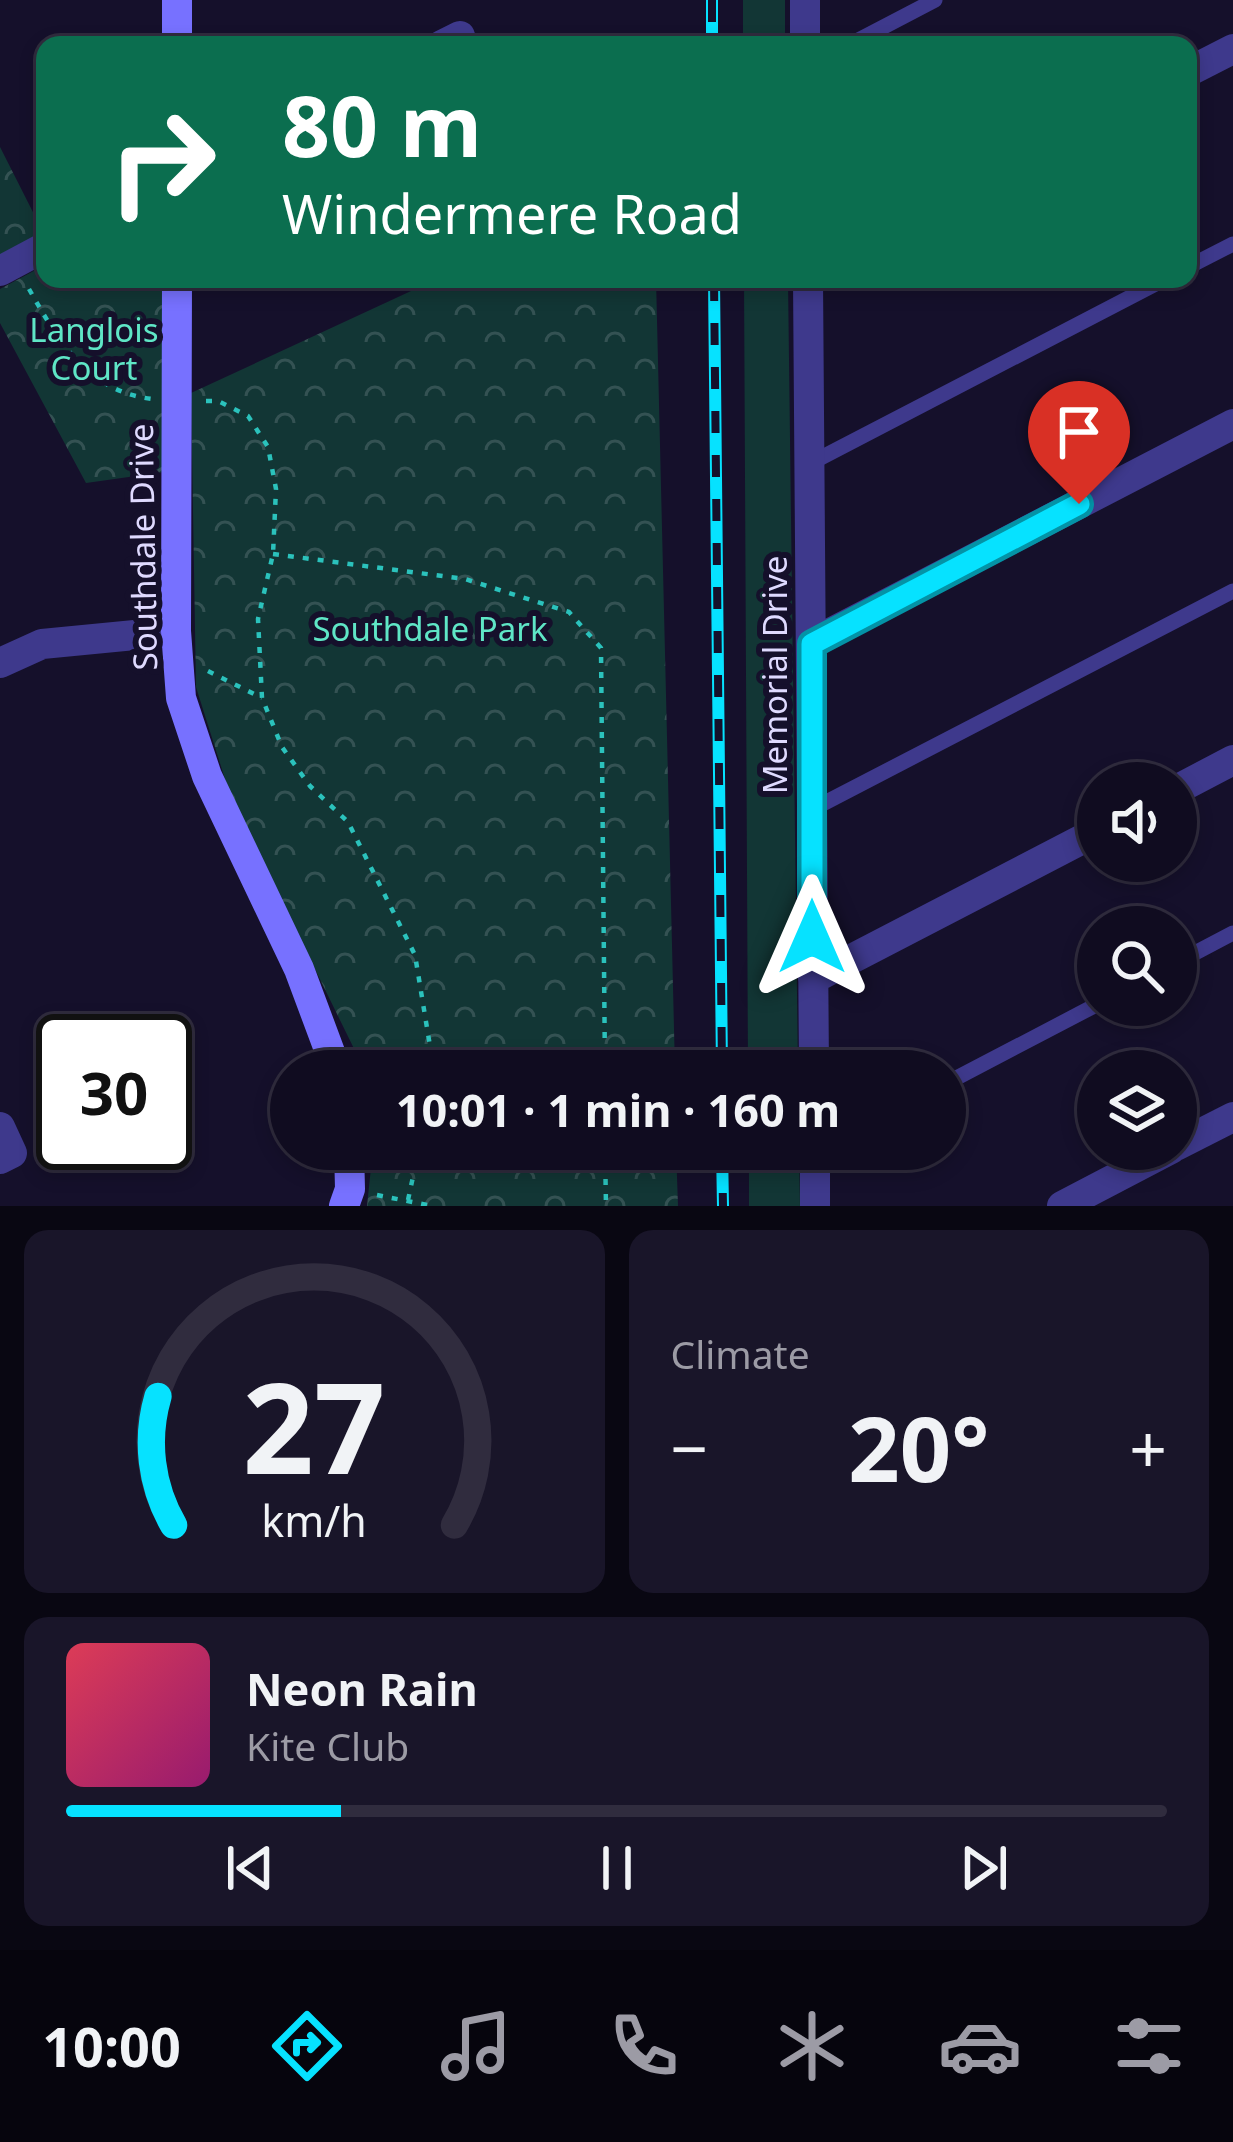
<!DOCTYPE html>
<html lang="en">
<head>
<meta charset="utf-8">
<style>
	:root { --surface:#100c20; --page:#191529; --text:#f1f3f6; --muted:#9c9ba5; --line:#302c3e; --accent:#06e2ff }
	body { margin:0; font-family:"Noto Sans",sans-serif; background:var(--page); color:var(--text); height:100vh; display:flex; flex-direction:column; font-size:45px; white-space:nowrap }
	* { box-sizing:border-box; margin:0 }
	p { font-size:39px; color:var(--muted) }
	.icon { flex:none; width:66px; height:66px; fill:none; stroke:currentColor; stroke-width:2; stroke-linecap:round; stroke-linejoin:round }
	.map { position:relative; height:1206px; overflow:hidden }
	.details { display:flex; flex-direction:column; gap:24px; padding:24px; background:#090712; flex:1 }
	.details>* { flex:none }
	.top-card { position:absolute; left:36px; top:36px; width:1161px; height:252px; border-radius:24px; box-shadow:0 6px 18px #0003,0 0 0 3px var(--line); background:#0b6e4f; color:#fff; overflow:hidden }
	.buttons { position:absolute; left:1077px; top:762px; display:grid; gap:24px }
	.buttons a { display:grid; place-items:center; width:120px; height:120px; border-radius:50%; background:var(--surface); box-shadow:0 6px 18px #0003,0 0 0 3px var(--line); font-size:60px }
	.speed { position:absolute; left:36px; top:1014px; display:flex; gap:24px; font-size:60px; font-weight:700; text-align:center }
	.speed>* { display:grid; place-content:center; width:156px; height:156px; border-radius:50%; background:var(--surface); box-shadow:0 6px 18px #0003,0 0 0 3px var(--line); line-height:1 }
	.speed .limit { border:6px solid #111; border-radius:18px; background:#fff; color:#111 }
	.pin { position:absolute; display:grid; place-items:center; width:102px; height:102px; color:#fff; margin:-123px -51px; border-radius:50% 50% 50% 0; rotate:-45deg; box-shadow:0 0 12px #0007 }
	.pin .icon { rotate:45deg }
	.me { position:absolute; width:132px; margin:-66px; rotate:0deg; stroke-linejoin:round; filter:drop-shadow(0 0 9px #0008) }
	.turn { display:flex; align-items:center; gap:42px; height:252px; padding:0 48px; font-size:54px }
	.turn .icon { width:156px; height:156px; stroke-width:2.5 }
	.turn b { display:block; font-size:84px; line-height:102px }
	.big { font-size:90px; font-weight:700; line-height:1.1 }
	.details .tile { flex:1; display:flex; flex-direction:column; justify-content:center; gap:18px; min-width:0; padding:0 42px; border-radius:24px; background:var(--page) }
	.details .dial { align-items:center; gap:0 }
	.dial svg { height:312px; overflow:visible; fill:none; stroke:var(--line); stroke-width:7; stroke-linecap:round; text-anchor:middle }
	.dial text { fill:var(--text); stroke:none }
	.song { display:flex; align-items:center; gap:36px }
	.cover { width:144px; height:144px; border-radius:18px; background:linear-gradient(135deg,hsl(350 70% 55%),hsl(320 70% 35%)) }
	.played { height:12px; border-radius:6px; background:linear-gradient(90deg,var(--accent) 25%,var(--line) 25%) }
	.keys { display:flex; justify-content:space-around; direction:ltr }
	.heat { display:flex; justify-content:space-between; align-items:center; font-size:66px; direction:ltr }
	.details .tiles { flex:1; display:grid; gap:24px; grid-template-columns:1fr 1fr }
	.tile:last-child { grid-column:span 2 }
	.trip { position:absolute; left:270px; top:1050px; width:696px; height:120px; border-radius:60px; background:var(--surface); box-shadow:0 6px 18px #0003,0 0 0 3px var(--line); font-weight:700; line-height:120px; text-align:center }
	.tabs { display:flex; height:192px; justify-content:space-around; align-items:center; background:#06050d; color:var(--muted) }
	.tabs .icon { width:84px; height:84px }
	.tabs .on { color:var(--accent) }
	.tabs b { font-size:54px; color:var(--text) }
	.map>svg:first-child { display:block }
	.grass { fill:#123635 }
	.forest { fill:url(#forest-crowns) }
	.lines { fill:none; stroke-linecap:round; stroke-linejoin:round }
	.path { stroke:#2bc2bc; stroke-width:4.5; stroke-dasharray:6 9; stroke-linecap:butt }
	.lane { stroke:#3e398c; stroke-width:15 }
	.street { stroke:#3e398c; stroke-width:30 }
	.secondary { stroke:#7771ff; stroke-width:30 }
	.rail-casing { stroke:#06e2ff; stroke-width:12 }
	.rail { stroke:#15102b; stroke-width:8; stroke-dasharray:22; stroke-linecap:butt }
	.route-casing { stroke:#0493a6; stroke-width:30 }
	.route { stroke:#06e2ff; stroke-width:21 }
	.labels { text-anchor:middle; stroke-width:12; stroke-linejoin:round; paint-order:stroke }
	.park-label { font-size:33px; fill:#5fe6c6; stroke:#15102b }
	.street-label { font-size:33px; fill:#dfdaff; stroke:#15102b }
</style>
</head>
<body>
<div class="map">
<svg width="1233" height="1206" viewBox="0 0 1233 1206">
	<defs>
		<pattern id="forest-crowns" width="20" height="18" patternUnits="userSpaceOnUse" patternTransform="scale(3)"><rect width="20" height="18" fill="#123635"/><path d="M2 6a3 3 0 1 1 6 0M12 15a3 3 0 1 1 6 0" fill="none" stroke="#345253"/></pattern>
	</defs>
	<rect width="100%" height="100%" fill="#15102b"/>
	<!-- grass -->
	<path class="grass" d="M 743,0 L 785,0 L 785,45 L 743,45 Z
		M 744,279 L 788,279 L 798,1071 L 748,1071 Z
		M 749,1149 L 799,1149 L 800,1206 L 749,1206 Z"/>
	<!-- forest -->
	<path class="forest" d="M 0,147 L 44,234 L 0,257 Z
		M 45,265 L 45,279 L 163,279 L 164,472 L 86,483 L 0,323 L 0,289 Z
		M 437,279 L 656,279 L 675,1071 L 365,1071 L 231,798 L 196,687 L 191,393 Z
		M 373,1149 L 676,1149 L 678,1206 L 367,1206 Z"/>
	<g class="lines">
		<!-- path -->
		<path class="path" d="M 29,289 C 59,342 87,391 152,399
			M 206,401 L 218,401 L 248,416 L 268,447 L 276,489 L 273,554 L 258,619 L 262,698 L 282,747 L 310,786 L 348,822 L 415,955 L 430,1046 L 428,1071
			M 273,554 L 465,579 L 569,612 L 601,648 L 605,1071
			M 208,671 L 262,698
			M 605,1149 L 606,1206
			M 377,1195 L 432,1206
			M 408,1200 L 419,1149"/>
		<!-- lane -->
		<path class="lane" d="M 849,45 L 935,0
			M 1188,267 L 1233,244
			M 809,464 L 1165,279
			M 811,810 L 1233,591
			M 1176,963 L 1233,933
			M 945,1084 L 1098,1004"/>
		<!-- street -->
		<path class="street" d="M 805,0 L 805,45
			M 442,45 L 460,36
			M 1188,72 L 1233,49
			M 0,271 L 45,247
			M 808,279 L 814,1071
			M 811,643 L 1233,424
			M 0,663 L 42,644 L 176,631
			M 1176,790 L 1233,760
			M 813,979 L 1098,831
			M 0,1127 L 12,1153 L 0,1159
			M 1176,1146 L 1233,1117
			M 815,1149 L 815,1206
			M 1062,1206 L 1171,1149"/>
		<!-- secondary -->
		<path class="secondary" d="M 177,0 L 177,45
			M 177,279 L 176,631 L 181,698 L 207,776 L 299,969 L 337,1071
			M 344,1206 L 350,1189 L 349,1149"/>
		<defs>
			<path id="rail" d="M 712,0 L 712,45
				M 714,279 L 722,1071
				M 722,1149 L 723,1206"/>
		</defs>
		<!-- rail casing -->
		<use href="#rail" class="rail-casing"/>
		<!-- rail -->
		<use href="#rail" class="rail"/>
	</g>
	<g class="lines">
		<defs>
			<path id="route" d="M 812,937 L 812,644 L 1079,504"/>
		</defs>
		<!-- route casing -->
		<use href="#route" class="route-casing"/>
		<!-- route -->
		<use href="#route" class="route"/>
	</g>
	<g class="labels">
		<!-- park labels -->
		<g class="park-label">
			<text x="94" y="342">Langlois<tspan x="94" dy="38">Court</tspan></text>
			<text x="430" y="641">Southdale Park</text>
		</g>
		<!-- street labels -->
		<g class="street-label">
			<text transform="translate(143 547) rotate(-91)" y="12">Southdale Drive</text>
			<text transform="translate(775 675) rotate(-90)" y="12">Memorial Drive</text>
		</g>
	</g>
</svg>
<div class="buttons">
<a><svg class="icon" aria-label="sound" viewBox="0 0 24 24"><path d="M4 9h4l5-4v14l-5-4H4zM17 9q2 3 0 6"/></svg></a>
<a><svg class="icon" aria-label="search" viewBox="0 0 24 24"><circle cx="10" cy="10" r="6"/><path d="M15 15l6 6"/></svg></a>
<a><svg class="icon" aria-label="layers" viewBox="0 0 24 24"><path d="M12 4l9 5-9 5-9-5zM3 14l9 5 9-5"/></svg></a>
</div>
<div class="speed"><div class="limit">30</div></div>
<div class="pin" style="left:1079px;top:504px;background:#d93025"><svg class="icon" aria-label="arrive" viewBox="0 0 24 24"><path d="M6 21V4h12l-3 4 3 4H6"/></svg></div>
<svg class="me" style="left:812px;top:937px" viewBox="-20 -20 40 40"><path d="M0-17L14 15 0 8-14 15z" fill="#06e2ff" stroke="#fff" stroke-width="4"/></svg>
<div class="trip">10:01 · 1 min · 160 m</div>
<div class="top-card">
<div class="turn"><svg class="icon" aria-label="right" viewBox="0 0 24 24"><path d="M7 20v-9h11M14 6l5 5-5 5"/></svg><div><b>80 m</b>Windermere Road</div></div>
</div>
</div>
<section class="details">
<div class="tiles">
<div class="tile dial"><svg viewBox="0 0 100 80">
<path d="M14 69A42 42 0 1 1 86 69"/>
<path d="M14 69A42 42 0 0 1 10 36" stroke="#06e2ff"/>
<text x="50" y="56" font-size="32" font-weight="700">27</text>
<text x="50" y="72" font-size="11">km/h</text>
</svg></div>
<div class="tile"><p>Climate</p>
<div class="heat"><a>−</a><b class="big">20°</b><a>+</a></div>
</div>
<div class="tile">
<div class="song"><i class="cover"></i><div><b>Neon Rain</b><p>Kite Club</p></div></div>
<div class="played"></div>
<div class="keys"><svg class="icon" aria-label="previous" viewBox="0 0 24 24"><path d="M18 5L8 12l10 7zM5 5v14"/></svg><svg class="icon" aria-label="pause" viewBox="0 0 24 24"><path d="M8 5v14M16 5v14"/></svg><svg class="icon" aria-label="next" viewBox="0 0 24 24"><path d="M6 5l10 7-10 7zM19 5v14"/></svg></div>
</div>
</div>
</section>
<nav class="tabs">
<b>10:00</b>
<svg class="icon on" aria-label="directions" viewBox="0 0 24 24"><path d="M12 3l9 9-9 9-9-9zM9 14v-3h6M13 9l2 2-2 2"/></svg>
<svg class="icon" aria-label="music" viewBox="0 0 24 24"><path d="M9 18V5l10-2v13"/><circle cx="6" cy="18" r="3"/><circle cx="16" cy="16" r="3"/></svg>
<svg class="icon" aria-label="phone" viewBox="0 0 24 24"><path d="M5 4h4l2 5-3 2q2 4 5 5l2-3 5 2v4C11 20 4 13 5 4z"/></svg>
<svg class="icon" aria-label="climate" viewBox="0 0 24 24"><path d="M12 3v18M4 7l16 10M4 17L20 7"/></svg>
<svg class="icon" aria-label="car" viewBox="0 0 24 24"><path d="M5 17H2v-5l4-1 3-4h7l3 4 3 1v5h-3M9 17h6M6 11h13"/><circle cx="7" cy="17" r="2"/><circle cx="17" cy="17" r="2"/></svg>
<svg class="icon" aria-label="filters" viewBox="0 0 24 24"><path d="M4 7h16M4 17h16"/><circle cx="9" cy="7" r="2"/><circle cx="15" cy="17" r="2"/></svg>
</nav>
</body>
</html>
